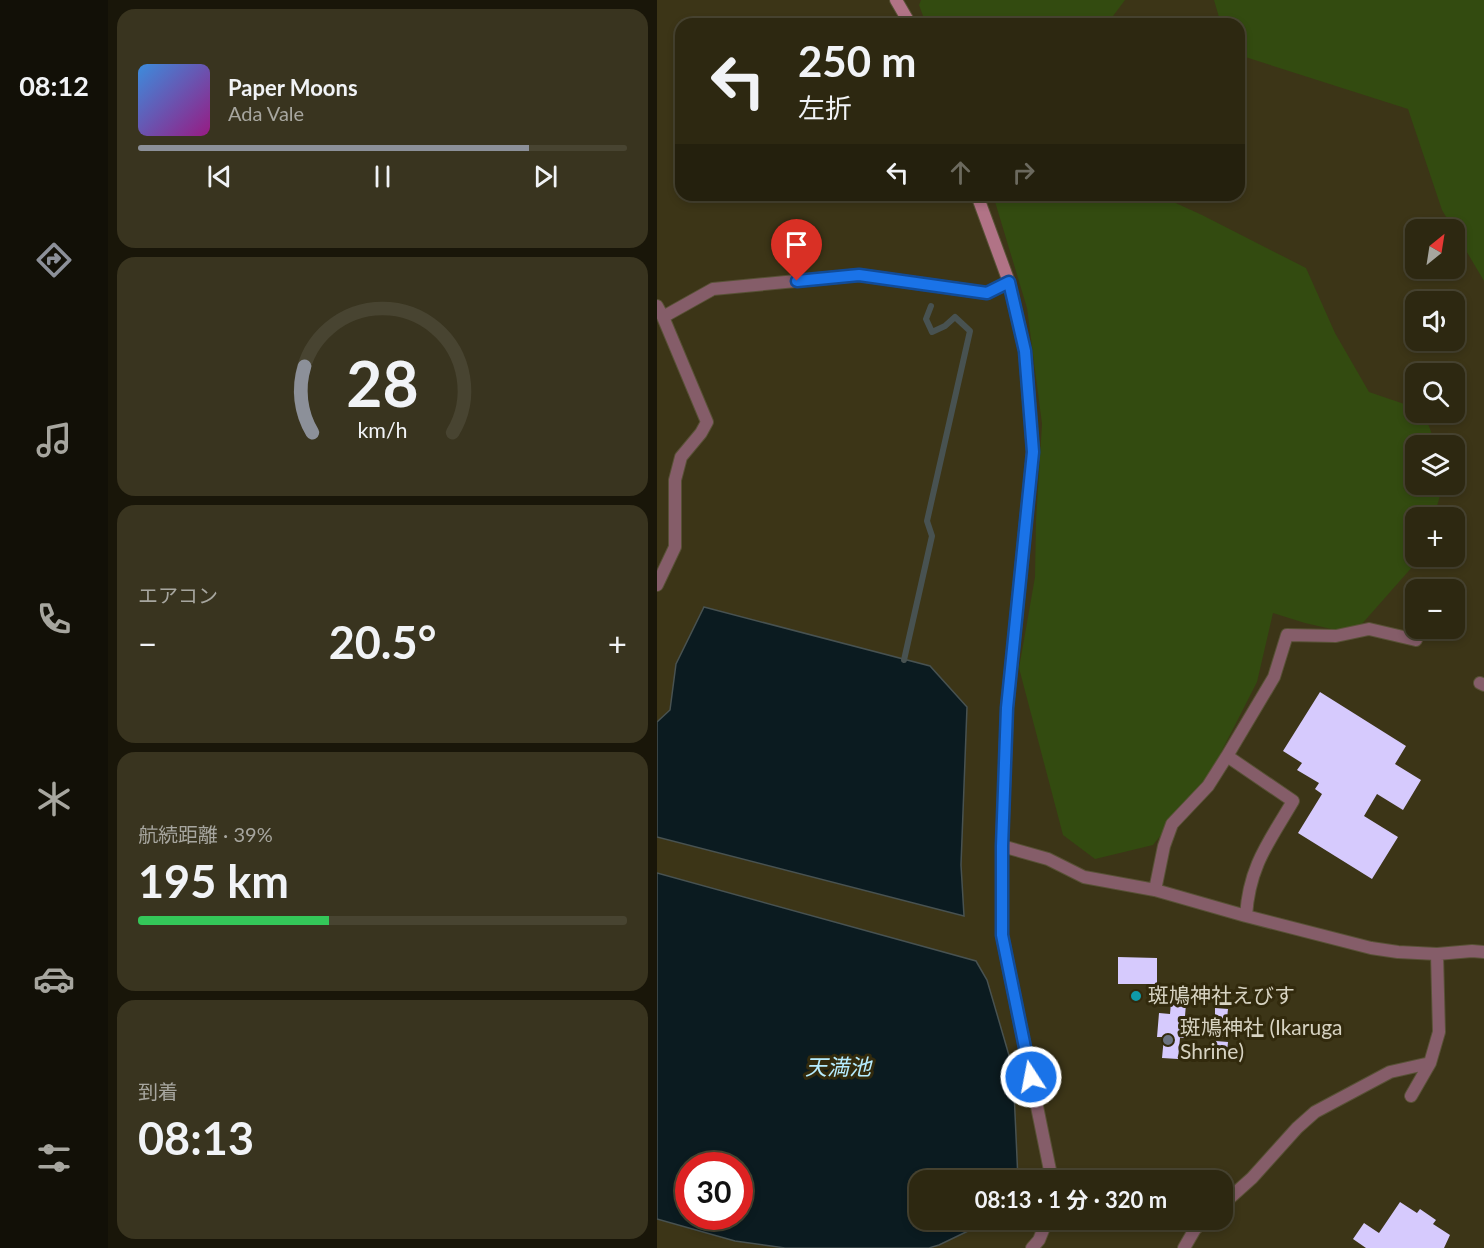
<!DOCTYPE html>
<html lang="ja">
<head>
<meta charset="utf-8">
<style>
	:root { --surface:#2d2811; --page:#39341f; --text:#f1f3f6; --muted:#a7a69f; --line:#484431; --accent:#8c9099 }
	body { margin:0; font-family:Lato,"Noto Sans JP",sans-serif; background:var(--page); color:var(--text); height:100vh; display:flex; flex-direction:column; font-size:22px; white-space:nowrap }
	* { box-sizing:border-box; margin:0 }
	p { font-size:20px; color:var(--muted) }
	.icon { flex:none; width:33px; height:33px; fill:none; stroke:currentColor; stroke-width:2; stroke-linecap:round; stroke-linejoin:round }
	.map { position:relative; flex:1; overflow:hidden }
	.panel { display:flex; flex-direction:column; gap:9px; padding:9px; background:#191609; width:549px }
	.panel>* { flex:none }
	.guide { position:absolute; left:18px; top:18px; width:570px; height:183px; border-radius:18px; box-shadow:0 3px 9px #0003,0 0 0 2px var(--line); background:#2d2811; color:var(--text); overflow:hidden }
	.needle { width:39px; rotate:30deg }
	.fabs { position:absolute; left:748px; top:219px; display:grid; gap:12px }
	.fabs a { display:grid; place-items:center; width:60px; height:60px; border-radius:12px; background:var(--surface); box-shadow:0 3px 9px #0003,0 0 0 2px var(--line); font-size:30px }
	.speed { position:absolute; left:18px; top:1152px; display:flex; gap:12px; font-size:30px; font-weight:700; text-align:center }
	.speed>* { display:grid; place-content:center; width:78px; height:78px; border-radius:50%; background:var(--surface); box-shadow:0 3px 9px #0003,0 0 0 2px var(--line); line-height:1 }
	.speed .limit { border:9px solid #d22; background:#fff; color:#111 }
	.pin { position:absolute; display:grid; place-items:center; width:51px; height:51px; color:#fff; margin:-62px -26px; border-radius:50% 50% 50% 0; rotate:-45deg; box-shadow:0 0 6px #0007 }
	.pin .icon { rotate:45deg }
	.me { position:absolute; width:66px; margin:-33px; rotate:349deg; stroke-linejoin:round; filter:drop-shadow(0 0 4px #0008) }
	.turn { display:flex; align-items:center; gap:21px; height:126px; padding:0 24px; font-size:27px }
	.turn .icon { width:78px; height:78px; stroke-width:2.5 }
	.turn b { display:block; font-size:42px; line-height:51px }
	.lanes { display:flex; align-items:center; height:57px; padding:0 24px; background:#0003; justify-content:center; gap:30px; direction:ltr }
	.lanes .off { opacity:.35 }
	.big { font-size:45px; font-weight:700; line-height:1.1 }
	.panel .tile { flex:1; display:flex; flex-direction:column; justify-content:center; gap:9px; min-width:0; padding:0 21px; border-radius:18px; background:var(--page) }
	.panel .dial { align-items:center; gap:0 }
	.dial svg { height:156px; overflow:visible; fill:none; stroke:var(--line); stroke-width:7; stroke-linecap:round; text-anchor:middle }
	.dial text { fill:var(--text); stroke:none }
	.song { display:flex; align-items:center; gap:18px }
	.cover { width:72px; height:72px; border-radius:9px; background:linear-gradient(135deg,hsl(210 70% 55%),hsl(310 70% 35%)) }
	.played { height:6px; border-radius:3px; background:linear-gradient(90deg,var(--accent) 80%,var(--line) 80%) }
	.keys { display:flex; justify-content:space-around; direction:ltr }
	.heat { display:flex; justify-content:space-between; align-items:center; font-size:33px; direction:ltr }
	.charge { height:9px; border-radius:4px; background:linear-gradient(90deg,#34c759 39%,var(--line) 0) }
	.trip { position:absolute; left:252px; top:1170px; width:324px; height:60px; border-radius:18px; background:var(--surface); box-shadow:0 3px 9px #0003,0 0 0 2px var(--line); font-weight:700; line-height:60px; text-align:center }
	main { display:flex; flex:1; min-height:0 }
	.menu { display:flex; flex-direction:column; width:108px; justify-content:space-around; align-items:center; background:#121007; color:var(--muted) }
	.menu .icon { width:42px; height:42px }
	.menu .current { color:var(--accent) }
	.menu b { font-size:27px; color:var(--text) }
	.map>svg:first-child { display:block }
	.green { fill:#334b10 }
	.water { fill:#0b1b20; stroke:#485251; stroke-width:1.5; fill-rule:evenodd }
	.lines { fill:none; stroke-linecap:round; stroke-linejoin:round }
	.stream { stroke:#485251; stroke-width:6 }
	.building { fill:#d6cafd }
	.street-casing { stroke:#585136; stroke-width:14 }
	.secondary-casing { stroke:#585136; stroke-width:14 }
	.street { stroke:#855d69; stroke-width:12 }
	.secondary { stroke:#b17386; stroke-width:12 }
	.route-casing { stroke:#114b97; stroke-width:15 }
	.route { stroke:#1a73e8; stroke-width:10 }
	.culture-dot { fill:#0f9aa8; stroke:#322a0d; stroke-width:2 }
	.worship-dot { fill:#6b7280; stroke:#322a0d; stroke-width:2 }
	.labels { text-anchor:middle; stroke-width:6; stroke-linejoin:round; paint-order:stroke }
	.poi-label { font-size:21px; fill:#d7d3c2; stroke:#322a0d; text-anchor:start }
	.water-label { font-size:22px; font-style:italic; fill:#b6ecff; stroke:#322a0d }
</style>
</head>
<body>
<main>
<nav class="menu">
<b>08:12</b>
<svg class="icon current" aria-label="directions" viewBox="0 0 24 24"><path d="M12 3l9 9-9 9-9-9zM9 14v-3h6M13 9l2 2-2 2"/></svg>
<svg class="icon" aria-label="music" viewBox="0 0 24 24"><path d="M9 18V5l10-2v13"/><circle cx="6" cy="18" r="3"/><circle cx="16" cy="16" r="3"/></svg>
<svg class="icon" aria-label="phone" viewBox="0 0 24 24"><path d="M5 4h4l2 5-3 2q2 4 5 5l2-3 5 2v4C11 20 4 13 5 4z"/></svg>
<svg class="icon" aria-label="climate" viewBox="0 0 24 24"><path d="M12 3v18M4 7l16 10M4 17L20 7"/></svg>
<svg class="icon" aria-label="car" viewBox="0 0 24 24"><path d="M5 17H2v-5l4-1 3-4h7l3 4 3 1v5h-3M9 17h6M6 11h13"/><circle cx="7" cy="17" r="2"/><circle cx="17" cy="17" r="2"/></svg>
<svg class="icon" aria-label="filters" viewBox="0 0 24 24"><path d="M4 7h16M4 17h16"/><circle cx="9" cy="7" r="2"/><circle cx="15" cy="17" r="2"/></svg>
</nav>
<section class="panel">
<div class="tile">
<div class="song"><i class="cover"></i><div><b>Paper Moons</b><p>Ada Vale</p></div></div>
<div class="played"></div>
<div class="keys"><svg class="icon" aria-label="previous" viewBox="0 0 24 24"><path d="M18 5L8 12l10 7zM5 5v14"/></svg><svg class="icon" aria-label="pause" viewBox="0 0 24 24"><path d="M8 5v14M16 5v14"/></svg><svg class="icon" aria-label="next" viewBox="0 0 24 24"><path d="M6 5l10 7-10 7zM19 5v14"/></svg></div>
</div>
<div class="tile dial"><svg viewBox="0 0 100 80">
<path d="M14 69A42 42 0 1 1 86 69"/>
<path d="M14 69A42 42 0 0 1 10 35" stroke="#8c9099"/>
<text x="50" y="56" font-size="32" font-weight="700">28</text>
<text x="50" y="72" font-size="11">km/h</text>
</svg></div>
<div class="tile"><p>エアコン</p>
<div class="heat"><a>−</a><b class="big">20.5°</b><a>+</a></div>
</div>
<div class="tile"><p>航続距離 · 39%</p><b class="big">195 km</b><div class="charge"></div></div>
<div class="tile"><p>到着</p><b class="big">08:13</b></div>
</section>
<div class="map">
<svg width="827" height="1248" viewBox="0 0 827 1248">
	<rect width="100%" height="100%" fill="#3c3517"/>
	<!-- green -->
	<path class="green" d="M 264,0 L 468,0 L 450,24 L 269,24 L 262,5 Z
		M 557,0 L 827,0 L 827,281 L 785,210 L 751,109 L 582,55 L 582,24 L 564,24 Z
		M 336,195 L 501,195 L 545,215 L 649,268 L 678,333 L 712,392 L 759,408 L 759,412 L 767,413 L 779,445 L 759,446 L 759,484 L 786,485 L 777,517 L 759,518 L 759,556 L 764,557 L 696,634 L 648,623 L 616,613 L 600,682 L 553,774 L 496,845 L 438,859 L 406,835 L 362,668 L 378,577 L 379,520 L 385,424 L 370,308 Z"/>
	<!-- water -->
	<path class="water" d="M 47,607 L 273,666 L 310,707 L 304,865 L 307,916 L 0,837 L 0,722 L 13,710 L 19,664 Z
		M 0,873 L 319,961 L 330,980 L 356,1069 L 361,1180 L 262,1180 L 262,1220 L 334,1220 L 282,1245 L 272,1248 L 128,1248 L 78,1241 L 0,1219 ZM 32,1166 L 82,1166 L 82,1216 L 32,1216 Z"/>
	<g class="lines">
		<!-- stream -->
		<path class="stream" d="M 247,660 L 275,536 L 270,521 L 313,331 L 298,317 L 288,326 L 275,332 L 269,319 L 274,306"/>
	</g>
	<!-- building -->
	<path class="building" d="M 663,692 L 749,746 L 738,764 L 764,780 L 746,810 L 720,794 L 707,816 L 741,837 L 715,879 L 641,833 L 665,794 L 658,789 L 662,783 L 640,770 L 645,763 L 626,751 Z
		M 461,957 L 500,958 L 500,984 L 461,984 Z
		M 515,991 L 530,992 L 528,1016 L 532,1016 L 530,1038 L 523,1038 L 521,1059 L 505,1058 L 507,1037 L 500,1037 L 502,1013 L 513,1014 Z
		M 558,1008 L 571,1009 L 570,1019 L 558,1018 Z
		M 556,1026 L 568,1027 L 567,1037 L 555,1036 Z
		M 559,1041 L 571,1042 L 570,1052 L 559,1051 Z
		M 743,1202 L 760,1213 L 763,1209 L 779,1220 L 776,1224 L 793,1235 L 787,1248 L 709,1248 L 696,1239 L 707,1223 L 722,1233 Z"/>
	<g class="lines">
		<defs>
			<path id="street" d="M 0,306 L 6,317 L 56,289 L 202,275 L 330,293 L 352,282
				M 0,585 L 18,547 L 18,480 L 24,457 L 44,433 L 50,422 L 6,317
				M 823,683 L 827,685
				M 498,890 L 507,846 L 515,824 L 551,786 L 570,756
				M 589,916 C 592,866 612,842 636,801 L 570,756 L 617,677 L 630,635 L 679,636 L 712,629 L 759,640
				M 754,1096 L 773,1063 L 782,1032 L 780,954
				M 395,1180 L 345,935 L 345,846 L 391,859 L 427,877 L 498,890 L 589,916 L 714,948 L 741,952 L 780,954 L 815,951 L 827,952
				M 566,1204 L 595,1178 L 640,1128 L 658,1112 L 733,1072 L 773,1063
				M 375,1248 L 382,1240 L 390,1220
				M 527,1248 L 538,1229 L 548,1220"/>
			<path id="secondary" d="M 239,0 L 253,24
				M 320,195 L 352,282 L 368,351 L 376,452 L 350,708 L 345,846"/>
		</defs>
		<!-- street casing -->
		<use href="#street" class="street-casing"/>
		<!-- secondary casing -->
		<use href="#secondary" class="secondary-casing"/>
		<!-- street -->
		<use href="#street" class="street"/>
		<!-- secondary -->
		<use href="#secondary" class="secondary"/>
	</g>
	<g class="lines">
		<defs>
			<path id="route" d="M 140,281 L 202,275 L 330,293 L 352,282 L 368,351 L 376,452 L 350,708 L 345,846 L 345,935 L 374,1077"/>
		</defs>
		<!-- route casing -->
		<use href="#route" class="route-casing"/>
		<!-- route -->
		<use href="#route" class="route"/>
	</g>
	<!-- markers -->
	<circle class="culture-dot" cx="479" cy="996" r="6"/>
	<circle class="worship-dot" cx="511" cy="1040" r="6"/>
	<g class="labels">
		<!-- poi labels -->
		<g class="poi-label">
			<text x="491" y="1003">斑鳩神社えびす</text>
			<text x="523" y="1035">斑鳩神社 (Ikaruga<tspan x="523" dy="24">Shrine)</tspan></text>
		</g>
		<!-- water labels -->
		<g class="water-label">
			<text x="181" y="1075">天満池</text>
		</g>
	</g>
</svg>
<div class="fabs">
<a><svg class="needle" viewBox="-14 -14 28 28"><path d="M0-13l5 13h-10z" fill="#e53935"/><path d="M0 13l5-13h-10z" fill="#a7a69f"/></svg></a>
<a><svg class="icon" aria-label="sound" viewBox="0 0 24 24"><path d="M4 9h4l5-4v14l-5-4H4zM17 9q2 3 0 6"/></svg></a>
<a><svg class="icon" aria-label="search" viewBox="0 0 24 24"><circle cx="10" cy="10" r="6"/><path d="M15 15l6 6"/></svg></a>
<a><svg class="icon" aria-label="layers" viewBox="0 0 24 24"><path d="M12 4l9 5-9 5-9-5zM3 14l9 5 9-5"/></svg></a>
<a>+</a>
<a>−</a>
</div>
<div class="speed"><div class="limit">30</div></div>
<div class="pin" style="left:140px;top:281px;background:#d93025"><svg class="icon" aria-label="arrive" viewBox="0 0 24 24"><path d="M6 21V4h12l-3 4 3 4H6"/></svg></div>
<svg class="me" style="left:374px;top:1077px" viewBox="-20 -20 40 40"><circle r="17" fill="#1a73e8" stroke="#fff" stroke-width="3"/><path d="M0-11L8 9 0 5-8 9z" fill="#fff"/></svg>
<div class="trip">08:13 · 1 分 · 320 m</div>
<div class="guide">
<div class="turn"><svg class="icon" aria-label="left" viewBox="0 0 24 24"><path d="M17 20v-9H6M10 6l-5 5 5 5"/></svg><div><b>250 m</b>左折</div></div>
<div class="lanes"><svg class="icon" aria-label="left" viewBox="0 0 24 24"><path d="M17 20v-9H6M10 6l-5 5 5 5"/></svg><svg class="icon off" aria-label="ahead" viewBox="0 0 24 24"><path d="M12 20V5M6 11l6-6 6 6"/></svg><svg class="icon off" aria-label="right" viewBox="0 0 24 24"><path d="M7 20v-9h11M14 6l5 5-5 5"/></svg></div>
</div>
</div>
</main>
</body>
</html>
